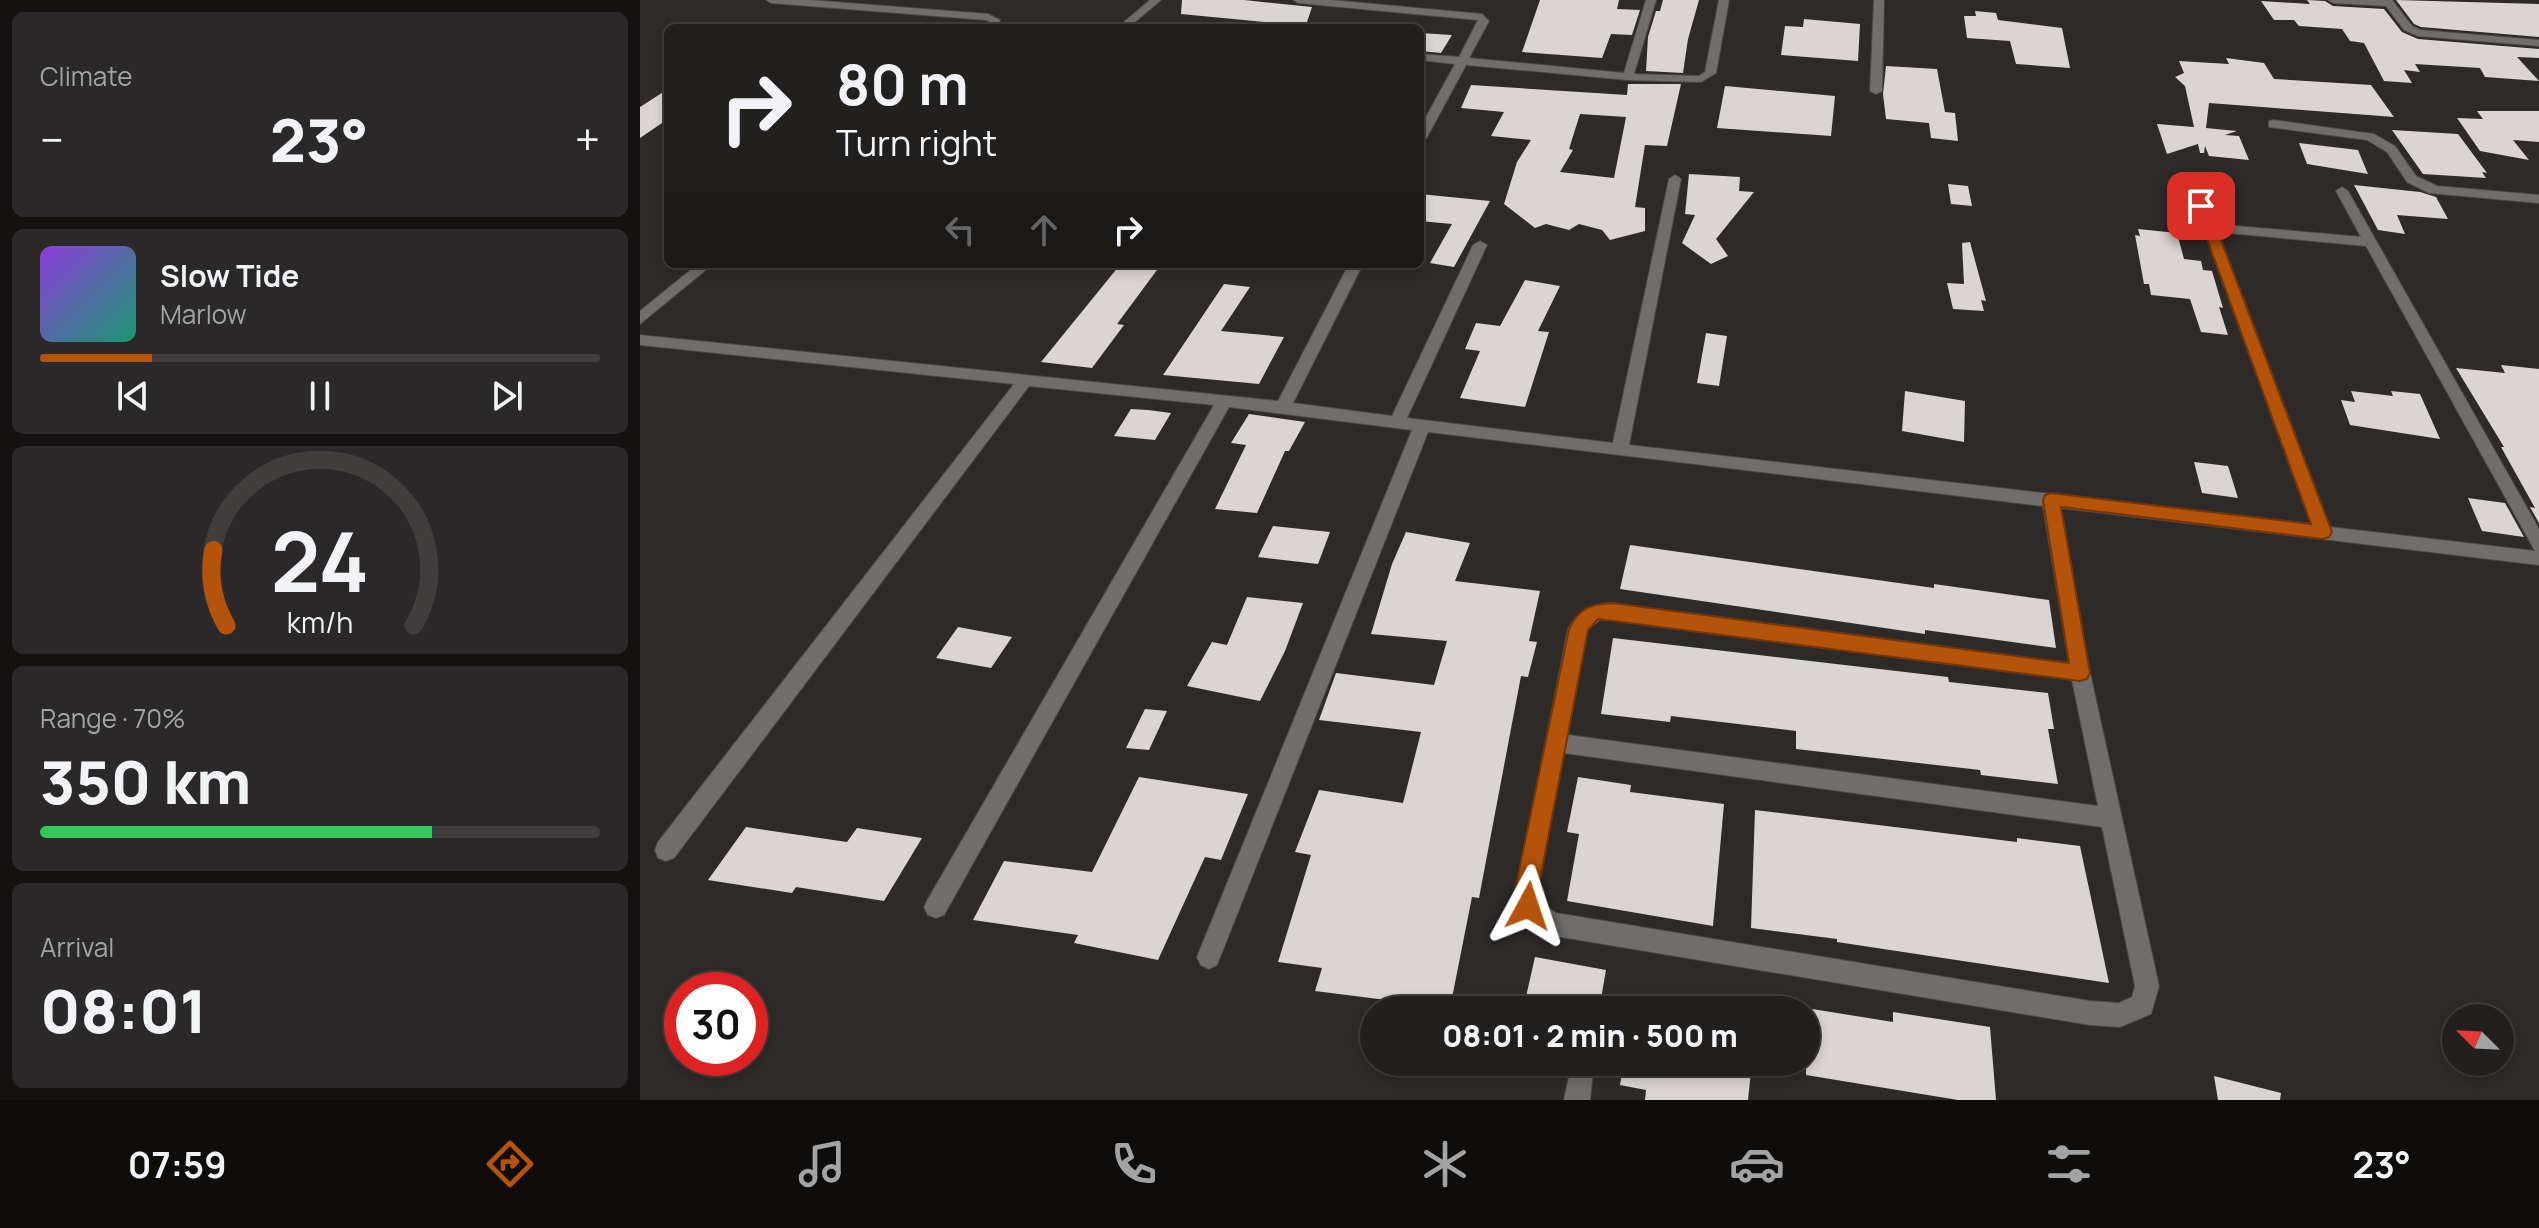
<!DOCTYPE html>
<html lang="en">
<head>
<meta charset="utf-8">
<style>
	:root { --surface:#22201f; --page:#2a2828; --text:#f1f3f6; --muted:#a2a3a4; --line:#3f3e3d; --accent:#b45309 }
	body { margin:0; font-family:Manrope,sans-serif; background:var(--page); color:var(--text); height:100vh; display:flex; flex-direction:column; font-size:30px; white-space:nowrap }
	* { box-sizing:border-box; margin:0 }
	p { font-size:26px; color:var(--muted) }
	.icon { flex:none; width:44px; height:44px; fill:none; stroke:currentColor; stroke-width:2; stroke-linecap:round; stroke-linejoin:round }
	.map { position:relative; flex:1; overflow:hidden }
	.drawer { display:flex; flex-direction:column; gap:12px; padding:12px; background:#131211; width:640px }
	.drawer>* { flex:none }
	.guide { position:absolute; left:24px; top:24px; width:760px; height:244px; border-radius:12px; box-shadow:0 4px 12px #0003,0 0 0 2px var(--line); background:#22201f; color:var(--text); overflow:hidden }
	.needle { width:52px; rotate:294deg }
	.controls { position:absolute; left:1802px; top:1004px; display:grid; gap:16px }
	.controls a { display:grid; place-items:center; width:72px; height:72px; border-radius:50%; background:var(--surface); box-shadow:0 4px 12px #0003,0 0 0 2px var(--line); font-size:40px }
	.speed { position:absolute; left:24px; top:972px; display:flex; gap:16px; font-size:40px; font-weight:700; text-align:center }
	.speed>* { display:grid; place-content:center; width:104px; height:104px; border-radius:50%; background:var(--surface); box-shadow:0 4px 12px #0003,0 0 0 2px var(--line); line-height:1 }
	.speed .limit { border:12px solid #d22; background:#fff; color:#111 }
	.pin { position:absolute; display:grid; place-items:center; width:68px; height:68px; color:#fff; margin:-34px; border-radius:16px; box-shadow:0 4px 12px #0006 }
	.me { position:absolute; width:88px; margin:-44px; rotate:5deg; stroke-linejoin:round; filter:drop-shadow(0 0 6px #0008) }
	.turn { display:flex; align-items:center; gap:28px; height:168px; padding:0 40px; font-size:36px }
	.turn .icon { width:104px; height:104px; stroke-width:2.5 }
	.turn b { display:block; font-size:56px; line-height:68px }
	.lanes { display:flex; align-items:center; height:76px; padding:0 40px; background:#0003; justify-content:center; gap:40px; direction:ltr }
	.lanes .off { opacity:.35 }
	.big { font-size:60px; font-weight:800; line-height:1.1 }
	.drawer .card { flex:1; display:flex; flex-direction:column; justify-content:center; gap:12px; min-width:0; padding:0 28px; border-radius:12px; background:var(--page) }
	.drawer .dial { align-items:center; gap:0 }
	.dial svg { height:208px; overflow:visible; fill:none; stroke:var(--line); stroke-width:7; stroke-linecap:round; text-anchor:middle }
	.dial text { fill:var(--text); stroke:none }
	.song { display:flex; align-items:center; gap:24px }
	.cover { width:96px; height:96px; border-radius:12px; background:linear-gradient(135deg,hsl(270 70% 55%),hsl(160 70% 35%)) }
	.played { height:8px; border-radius:4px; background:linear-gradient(90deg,var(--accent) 20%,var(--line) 20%) }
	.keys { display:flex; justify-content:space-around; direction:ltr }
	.heat { display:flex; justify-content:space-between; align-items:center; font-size:44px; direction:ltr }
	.charge { height:12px; border-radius:6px; background:linear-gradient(90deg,#34c759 70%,var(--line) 0) }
	.trip { position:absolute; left:720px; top:996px; width:460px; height:80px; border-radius:40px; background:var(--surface); box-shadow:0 4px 12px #0003,0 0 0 2px var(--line); font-weight:800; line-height:80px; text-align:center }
	.tabs { display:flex; height:128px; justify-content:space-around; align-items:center; background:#0e0d0c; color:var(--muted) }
	.tabs .icon { width:56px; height:56px }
	.tabs .selected { color:var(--accent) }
	.tabs b { font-size:36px; color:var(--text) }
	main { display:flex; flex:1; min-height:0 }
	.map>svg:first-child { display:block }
	.building { fill:#dad4d3; fill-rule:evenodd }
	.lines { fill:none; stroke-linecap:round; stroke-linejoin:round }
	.minor-casing { stroke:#4c4848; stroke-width:2 }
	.minor { fill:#726d6d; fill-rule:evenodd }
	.route { fill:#b45309; stroke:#753606; stroke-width:2 }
</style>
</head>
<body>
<main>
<section class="drawer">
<div class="card"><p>Climate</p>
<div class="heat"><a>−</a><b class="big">23°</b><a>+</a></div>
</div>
<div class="card">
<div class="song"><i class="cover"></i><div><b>Slow Tide</b><p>Marlow</p></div></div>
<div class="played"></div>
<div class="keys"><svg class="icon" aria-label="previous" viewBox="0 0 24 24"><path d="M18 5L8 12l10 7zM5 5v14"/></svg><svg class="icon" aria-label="pause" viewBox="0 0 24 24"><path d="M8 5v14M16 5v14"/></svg><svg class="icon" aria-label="next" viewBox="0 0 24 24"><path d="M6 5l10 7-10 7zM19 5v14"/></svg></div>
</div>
<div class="card dial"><svg viewBox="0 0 100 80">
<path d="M14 69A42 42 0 1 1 86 69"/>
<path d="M14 69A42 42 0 0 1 9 40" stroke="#b45309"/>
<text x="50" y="56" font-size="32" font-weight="700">24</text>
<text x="50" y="72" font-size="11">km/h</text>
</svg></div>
<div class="card"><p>Range · 70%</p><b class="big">350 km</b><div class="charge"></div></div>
<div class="card"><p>Arrival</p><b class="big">08:01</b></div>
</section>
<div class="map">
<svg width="1899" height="1100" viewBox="0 0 1899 1100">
	<rect width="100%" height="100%" fill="#2e2a29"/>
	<!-- building -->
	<path class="building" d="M 542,0 L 604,0 L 672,7 L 665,28 L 633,28 L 635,23 L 541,14 Z
		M 900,0 L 979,0 L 977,9 L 1000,10 L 992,35 L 971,34 L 962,58 L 882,52 Z
		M 1023,0 L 1059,0 L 1048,39 L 1043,73 L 1006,71 L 1008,37 L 1016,11 L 1020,11 Z
		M 1667,0 L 1685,1 L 1693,6 L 1744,9 L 1762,32 L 1778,39 L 1899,49 L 1899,58 L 1877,57 L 1899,81 L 1845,77 L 1840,68 L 1775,64 L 1780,72 L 1764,70 L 1772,83 L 1744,81 L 1724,43 L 1710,41 L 1702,29 L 1659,26 L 1654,20 L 1634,20 L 1621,1 L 1670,4 Z
		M 1756,0 L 1899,4 L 1899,37 L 1781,27 L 1774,24 Z
		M 1335,11 L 1356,13 L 1358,20 L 1422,28 L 1430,68 L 1376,64 L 1370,41 L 1327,38 L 1324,16 L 1336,16 Z
		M 1164,19 L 1220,24 L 1218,61 L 1141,55 L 1145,26 L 1163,27 Z
		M 780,33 L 812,35 L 801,53 L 780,51 Z
		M 1586,58 L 1624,63 L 1634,79 L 1731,85 L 1754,117 L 1569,103 L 1566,128 L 1597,131 L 1585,135 L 1599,136 L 1609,160 L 1569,156 L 1565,146 L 1564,153 L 1560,153 L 1558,144 L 1527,154 L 1517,124 L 1554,127 L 1545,86 L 1535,77 L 1544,73 L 1539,61 L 1589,64 Z
		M 1246,66 L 1297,69 L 1305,112 L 1315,113 L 1318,141 L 1291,138 L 1289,123 L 1246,119 L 1243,94 Z
		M 988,84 L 1041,84 L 1027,146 L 1005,145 L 995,207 L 1005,208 L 1005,231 L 970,240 L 962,230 L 939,224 L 929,230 L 906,224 L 895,228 L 864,204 L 877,162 L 891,140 L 851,136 L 864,112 L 821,108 L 831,85 L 987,95 ZM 940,114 L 986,117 L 974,178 L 920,172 L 933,150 L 929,149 Z
		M 1085,86 L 1195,96 L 1191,136 L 1077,128 Z
		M 28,89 L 28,119 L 0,138 L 0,107 Z
		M 1837,111 L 1899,111 L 1899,142 L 1873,140 L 1889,160 L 1840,151 L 1817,118 L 1843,119 Z
		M 1752,130 L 1818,134 L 1847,173 L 1842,172 L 1846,178 L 1783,174 Z
		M 1659,143 L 1718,150 L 1728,174 L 1667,164 Z
		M 1049,174 L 1100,177 L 1099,191 L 1114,192 L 1076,239 L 1088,256 L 1071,264 L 1042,243 L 1055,215 L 1045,214 Z
		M 1308,184 L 1328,186 L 1332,206 L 1311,204 Z
		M 1714,185 L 1780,192 L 1796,197 L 1808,219 L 1757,215 L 1765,234 L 1738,230 Z
		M 780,194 L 850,201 L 814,267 L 790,263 L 812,224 L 780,221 Z
		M 1498,229 L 1537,233 L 1544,259 L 1561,261 L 1563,270 L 1572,271 L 1583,308 L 1579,307 L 1588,335 L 1561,332 L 1550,299 L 1511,295 L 1509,284 L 1504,284 L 1495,235 L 1500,236 Z
		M 1330,242 L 1346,301 L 1341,300 L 1344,311 L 1313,309 L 1307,283 L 1324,284 L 1322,243 Z
		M 479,266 L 517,270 L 477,324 L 484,325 L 452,368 L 401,362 Z
		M 885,280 L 920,286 L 898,331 L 909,332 L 885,407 L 820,398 L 840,351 L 825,349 L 836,323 L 860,326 Z
		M 584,284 L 610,287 L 581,331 L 644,337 L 619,384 L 523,375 Z
		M 1066,333 L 1087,336 L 1079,386 L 1057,383 Z
		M 1861,365 L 1899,369 L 1899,523 L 1890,507 L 1895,508 L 1861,447 L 1864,447 L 1816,368 L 1865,373 Z
		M 1265,391 L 1325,401 L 1324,442 L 1262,431 Z
		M 1711,391 L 1753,396 L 1751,391 L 1780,394 L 1800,439 L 1710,425 L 1701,400 L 1715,402 Z
		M 491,409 L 508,410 L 531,413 L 515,440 L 474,436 Z
		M 609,414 L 665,422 L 649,451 L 645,451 L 617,513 L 575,509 L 606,445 L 591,443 Z
		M 1554,462 L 1588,466 L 1598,498 L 1562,493 Z
		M 1828,498 L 1865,503 L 1884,537 L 1842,531 Z
		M 633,526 L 690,532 L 678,564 L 618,557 Z
		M 766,532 L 830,543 L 815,581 L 900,591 L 889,641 L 897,642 L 888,677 L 881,676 L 839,898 L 832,897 L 810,1008 L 675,991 L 682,968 L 638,962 L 671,855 L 655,852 L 679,790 L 763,803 L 781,732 L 679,720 L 696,673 L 794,685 L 807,641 L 731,634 L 752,564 Z
		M 990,545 L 1294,588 L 1294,584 L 1409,600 L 1416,648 L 1285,630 L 1285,634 L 980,589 Z
		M 607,597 L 663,603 L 645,651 L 620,701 L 547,686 L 572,642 L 587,645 Z
		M 318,627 L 372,637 L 351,668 L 296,658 Z
		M 973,638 L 1308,677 L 1309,682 L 1408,693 L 1414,729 L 1408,729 L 1418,784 L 1341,775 L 1340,770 L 1156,749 L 1156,731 L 1031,716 L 1030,722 L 961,714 Z
		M 505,709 L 527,711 L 509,750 L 486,748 Z
		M 499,777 L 608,794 L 581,860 L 565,857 L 518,960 L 434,943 L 438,935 L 333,920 L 364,861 L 452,872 Z
		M 938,777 L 991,785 L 990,792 L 1084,804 L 1073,926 L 927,901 L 939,834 L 927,832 Z
		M 1115,810 L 1377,842 L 1377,838 L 1440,846 L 1469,983 L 1197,942 L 1197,939 L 1111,928 Z
		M 106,827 L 207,842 L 217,828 L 282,838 L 244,901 L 156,887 L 152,893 L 68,880 Z
		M 895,957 L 966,970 L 959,1010 L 883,1010 Z
		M 1166,1008 L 1253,1022 L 1253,1012 L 1350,1027 L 1356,1100 L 1318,1100 L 1166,1075 Z
		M 984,1062 L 1112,1062 L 1108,1100 L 1005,1100 L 1006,1090 L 980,1085 Z
		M 1574,1076 L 1641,1093 L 1640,1100 L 1578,1100 Z"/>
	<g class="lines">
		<defs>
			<path id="minor" d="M 126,0 L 170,0 L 348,14 L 360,20 L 357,28 L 347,28 L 349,21 L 346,20 L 131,3 Z
				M 510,0 L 521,0 L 488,28 L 477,28 Z
				M 653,0 L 691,0 L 842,14 L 849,21 L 829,58 L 984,73 L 1006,0 L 1016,0 L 994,74 L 1059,76 L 1065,72 L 1079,0 L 1089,0 L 1076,73 L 1061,82 L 988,80 L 826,65 L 786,139 L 780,143 L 780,128 L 815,64 L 780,60 L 780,54 L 819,57 L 838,20 L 658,3 Z
				M 1234,0 L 1244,0 L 1242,91 L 1236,94 L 1230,91 Z
				M 1688,0 L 1752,0 L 1772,26 L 1780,30 L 1899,40 L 1899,46 L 1778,36 L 1764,30 L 1746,6 L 1693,3 Z
				M 1633,120 L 1734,134 L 1755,146 L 1776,176 L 1797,186 L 1899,195 L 1899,203 L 1789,193 L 1767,182 L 1747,152 L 1727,140 L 1629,127 L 1629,121 Z
				M 1035,175 L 1041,179 L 989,445 L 1671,524 L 1547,184 L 1557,181 L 1574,224 L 1721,237 L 1696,191 L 1702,187 L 1708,191 L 1899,529 L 1899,565 L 1421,508 L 1450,673 L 1519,986 L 1511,1014 L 1480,1027 L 1450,1025 L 915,936 C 892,926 879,916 876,890 L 928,629 C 938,610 951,604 972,603 L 1429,663 L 1403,506 L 788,432 L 577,965 L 569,969 L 561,965 L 557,957 L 772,430 L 589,407 L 304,915 L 296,918 L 288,915 L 284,907 L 288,899 L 574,405 L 389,386 L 34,858 L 26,861 L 18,858 L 15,850 L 18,842 L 374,384 L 0,345 L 0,335 L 638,401 L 709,264 L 723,264 L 653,403 L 752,416 L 833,245 L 840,241 L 847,245 L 767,418 L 973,443 L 1029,179 ZM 1578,232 L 1726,246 L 1895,551 L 1690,527 ZM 961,619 L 1432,680 L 1458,806 L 928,735 L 947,630 ZM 924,753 L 1462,827 L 1495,986 L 1492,997 L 1479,1003 L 1450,1001 L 916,913 L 903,904 L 898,890 Z
				M 58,264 L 73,264 L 0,324 L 0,311 Z
				M 932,1062 L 954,1062 L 950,1100 L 924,1100 Z"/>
		</defs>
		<!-- minor casing -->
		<use href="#minor" class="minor-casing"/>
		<!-- minor -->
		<use href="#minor" class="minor"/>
	</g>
	<!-- route -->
	<path class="route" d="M 1561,202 L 1568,206 L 1692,532 L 1689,537 L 1683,539 L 1421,507 L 1450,673 L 1447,679 L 1440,681 L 958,619 L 948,630 L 898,890 L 900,906 L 897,914 L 888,918 L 880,914 L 875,890 L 929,629 C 939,609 949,604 972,603 L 1429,663 L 1403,500 L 1405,495 L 1411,493 L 1671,524 L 1555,206 Z"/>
</svg>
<div class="controls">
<a><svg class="needle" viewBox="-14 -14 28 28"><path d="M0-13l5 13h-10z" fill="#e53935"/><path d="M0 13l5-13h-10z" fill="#a2a3a4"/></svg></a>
</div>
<div class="speed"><div class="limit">30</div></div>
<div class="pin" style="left:1561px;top:206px;background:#d93025"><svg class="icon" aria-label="arrive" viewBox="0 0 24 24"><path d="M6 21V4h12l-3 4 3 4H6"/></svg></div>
<svg class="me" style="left:888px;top:906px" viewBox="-20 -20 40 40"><path d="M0-17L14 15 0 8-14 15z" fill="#b45309" stroke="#fff" stroke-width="4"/></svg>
<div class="trip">08:01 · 2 min · 500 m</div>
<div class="guide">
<div class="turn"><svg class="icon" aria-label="right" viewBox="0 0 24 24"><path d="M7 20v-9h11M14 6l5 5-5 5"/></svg><div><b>80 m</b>Turn right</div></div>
<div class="lanes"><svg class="icon off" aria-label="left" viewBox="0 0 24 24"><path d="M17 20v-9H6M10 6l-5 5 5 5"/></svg><svg class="icon off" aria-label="ahead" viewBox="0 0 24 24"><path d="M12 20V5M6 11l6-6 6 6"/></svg><svg class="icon" aria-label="right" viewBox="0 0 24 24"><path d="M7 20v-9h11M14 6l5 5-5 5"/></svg></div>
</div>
</div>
</main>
<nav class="tabs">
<b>07:59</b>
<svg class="icon selected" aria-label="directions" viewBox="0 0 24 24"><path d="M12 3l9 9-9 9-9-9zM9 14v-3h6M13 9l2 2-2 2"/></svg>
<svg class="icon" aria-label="music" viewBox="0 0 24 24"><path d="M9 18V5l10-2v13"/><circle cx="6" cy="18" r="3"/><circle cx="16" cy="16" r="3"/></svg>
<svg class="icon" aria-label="phone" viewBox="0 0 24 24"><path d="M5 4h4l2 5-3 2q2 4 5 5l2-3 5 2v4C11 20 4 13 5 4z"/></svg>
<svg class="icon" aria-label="climate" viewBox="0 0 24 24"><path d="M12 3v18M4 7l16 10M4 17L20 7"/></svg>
<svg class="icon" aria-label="car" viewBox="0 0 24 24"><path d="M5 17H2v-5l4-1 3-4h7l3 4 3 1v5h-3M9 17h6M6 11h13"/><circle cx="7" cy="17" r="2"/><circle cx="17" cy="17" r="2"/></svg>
<svg class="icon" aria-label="filters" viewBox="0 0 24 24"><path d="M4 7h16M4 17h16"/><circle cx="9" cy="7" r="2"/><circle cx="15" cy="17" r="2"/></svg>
<b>23°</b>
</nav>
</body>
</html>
